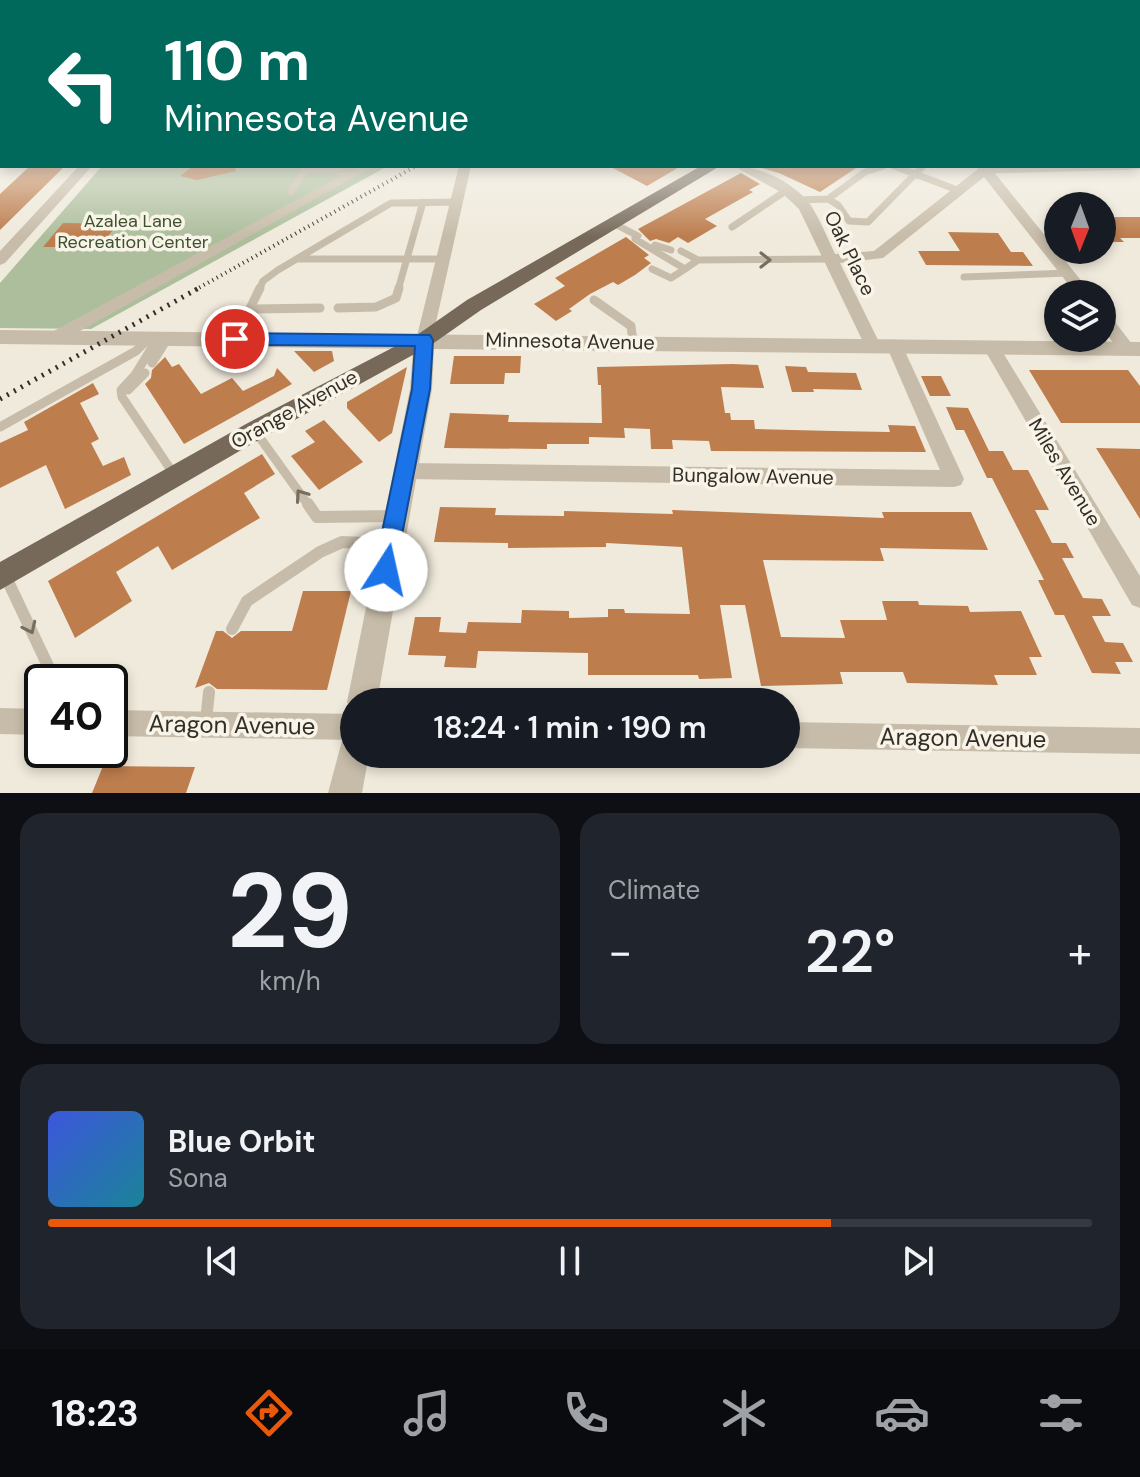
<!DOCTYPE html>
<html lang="en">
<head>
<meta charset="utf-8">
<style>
	:root { --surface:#171b24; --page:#20242c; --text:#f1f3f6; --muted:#9ea1a6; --line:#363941; --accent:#ea580c }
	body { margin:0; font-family:"DM Sans",sans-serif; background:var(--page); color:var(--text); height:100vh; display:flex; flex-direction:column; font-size:30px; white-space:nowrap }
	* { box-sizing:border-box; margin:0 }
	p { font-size:26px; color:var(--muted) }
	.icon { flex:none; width:44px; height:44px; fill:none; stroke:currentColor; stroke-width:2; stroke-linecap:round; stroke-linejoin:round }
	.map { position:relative; height:793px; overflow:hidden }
	.sheet { display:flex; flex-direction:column; gap:20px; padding:20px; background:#0d0f14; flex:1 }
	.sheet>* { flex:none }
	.guide { position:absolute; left:0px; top:0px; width:1140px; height:168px; box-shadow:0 4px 12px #0003; background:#00695c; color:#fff; overflow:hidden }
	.needle { width:52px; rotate:181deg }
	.buttons { position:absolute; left:1044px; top:192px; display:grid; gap:16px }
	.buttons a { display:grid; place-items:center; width:72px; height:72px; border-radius:50%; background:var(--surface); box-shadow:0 4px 12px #0003; font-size:40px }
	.speed { position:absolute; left:24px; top:664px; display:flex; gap:16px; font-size:40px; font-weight:700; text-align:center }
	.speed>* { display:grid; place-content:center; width:104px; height:104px; border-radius:50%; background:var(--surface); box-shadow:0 4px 12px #0003; line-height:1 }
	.speed .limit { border:4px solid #111; border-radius:12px; background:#fff; color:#111 }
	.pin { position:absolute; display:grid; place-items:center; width:68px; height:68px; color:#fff; margin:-34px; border:4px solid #fff; border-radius:50%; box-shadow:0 2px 8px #0007 }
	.me { position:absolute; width:88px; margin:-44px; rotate:10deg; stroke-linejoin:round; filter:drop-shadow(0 0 6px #0008) }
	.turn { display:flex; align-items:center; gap:28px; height:168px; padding:0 32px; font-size:36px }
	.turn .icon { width:104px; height:104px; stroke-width:2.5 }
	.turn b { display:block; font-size:56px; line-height:68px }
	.big { font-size:60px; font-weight:600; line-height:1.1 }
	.sheet .tile { flex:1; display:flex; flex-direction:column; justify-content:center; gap:12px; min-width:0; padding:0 28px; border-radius:24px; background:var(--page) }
	.sheet .dial { align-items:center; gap:0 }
	.dial b { font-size:104px; line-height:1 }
	.song { display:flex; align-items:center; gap:24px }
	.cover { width:96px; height:96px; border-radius:12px; background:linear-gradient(135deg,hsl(230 70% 55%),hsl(190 70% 35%)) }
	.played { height:8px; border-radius:4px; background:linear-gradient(90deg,var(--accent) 75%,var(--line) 75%) }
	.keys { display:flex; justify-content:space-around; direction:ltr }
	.heat { display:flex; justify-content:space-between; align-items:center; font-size:44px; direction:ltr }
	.sheet .tiles { flex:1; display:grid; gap:20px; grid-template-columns:1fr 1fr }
	.tile:last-child { grid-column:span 2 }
	.trip { position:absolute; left:340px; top:688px; width:460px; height:80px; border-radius:40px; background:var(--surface); box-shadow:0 4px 12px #0003; font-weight:600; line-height:80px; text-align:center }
	.tabs { display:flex; height:128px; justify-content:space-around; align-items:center; background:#090b0e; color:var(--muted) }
	.tabs .icon { width:56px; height:56px }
	.tabs .on { color:var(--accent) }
	.tabs b { font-size:36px; color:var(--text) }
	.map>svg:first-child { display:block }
	.green { fill:#adbe9d }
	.building { fill:#bd7d4d }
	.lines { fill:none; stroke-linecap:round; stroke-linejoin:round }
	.service-far2 { stroke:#c7bca9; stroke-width:7 }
	.service-far1 { stroke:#c7bca9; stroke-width:9 }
	.service { stroke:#c7bca9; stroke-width:12 }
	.minor { fill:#c7bca9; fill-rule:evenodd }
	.tertiary { fill:#c7bca9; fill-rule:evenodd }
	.primary { fill:#76695a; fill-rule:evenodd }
	.rail-far1 { stroke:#352e28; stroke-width:4; stroke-dasharray:1 4; stroke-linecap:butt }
	.rail { stroke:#352e28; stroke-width:5; stroke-dasharray:2 6; stroke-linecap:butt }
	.oneway { stroke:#776e62 }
	.route { fill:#1a73e8; stroke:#114b97; stroke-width:2 }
	.labels { text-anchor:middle; stroke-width:7; stroke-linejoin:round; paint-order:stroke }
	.far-park-label { font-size:18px; fill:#3d512e; stroke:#f8f4e8 }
	.street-label { font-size:20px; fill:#352e28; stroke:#f8f4e8 }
	.near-street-label { font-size:24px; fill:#352e28; stroke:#f8f4e8 }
</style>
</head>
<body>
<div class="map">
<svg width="1140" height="793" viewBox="0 0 1140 793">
	<rect width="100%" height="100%" fill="#f0eadc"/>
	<!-- green -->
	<path class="green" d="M 102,166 L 388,166 L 91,329 L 0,328 L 0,283 Z"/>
	<!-- building -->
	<path class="building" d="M 30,166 L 65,166 L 0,230 L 0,194 Z
		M 193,166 L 235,166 L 236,171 L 197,180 L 180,176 Z
		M 609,166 L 681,166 L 647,186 Z
		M 755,166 L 859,166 L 820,192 L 779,173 Z
		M 741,173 L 760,184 L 749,190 L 753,192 L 705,219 L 717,226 L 688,243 L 678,237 L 669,243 L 656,239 L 650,241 L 638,229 Z
		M 1102,217 L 1140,217 L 1140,238 L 1120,238 L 1124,242 L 1102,242 Z
		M 63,223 L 118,224 L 99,247 L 43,247 Z
		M 948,232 L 998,233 L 1011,252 L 1023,252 L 1033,266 L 926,265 L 918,251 L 960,251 Z
		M 626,237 L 649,255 L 644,258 L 651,263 L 635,275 L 618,285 L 613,282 L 590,294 L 569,309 L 572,311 L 556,321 L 534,304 L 565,286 L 555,278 Z
		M 294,351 L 332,351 L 334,361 L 314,372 Z
		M 454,356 L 521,356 L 520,373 L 505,373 L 504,384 L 450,384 Z
		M 165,357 L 172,367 L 179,364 L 201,394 L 232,378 L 243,391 L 274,376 L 277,368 L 292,384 L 184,444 L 145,384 L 151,378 L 152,370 Z
		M 732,364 L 758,365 L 764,388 L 721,387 L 725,413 L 730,413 L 731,420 L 754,420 L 755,429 L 833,431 L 890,432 L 888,425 L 915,426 L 926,452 L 711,451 L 709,441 L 672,440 L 673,449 L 651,449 L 650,429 L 624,428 L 625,438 L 589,437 L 589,444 L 547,444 L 547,449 L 444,448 L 450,413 L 509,415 L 508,422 L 602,423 L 601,385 L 598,385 L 597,367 Z
		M 785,366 L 806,367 L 808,372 L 856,373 L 862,390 L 813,389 L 814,392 L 792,392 Z
		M 407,367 L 392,433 L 379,442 L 347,408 L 347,402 Z
		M 1029,370 L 1128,370 L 1140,386 L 1140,423 L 1061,423 Z
		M 921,376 L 941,376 L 951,396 L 930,396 Z
		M 93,383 L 99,394 L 80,403 L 99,439 L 91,443 L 103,466 L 124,457 L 131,475 L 65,509 L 46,465 L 0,488 L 0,443 L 28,430 L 24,422 Z
		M 946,407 L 968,408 L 989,451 L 1003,451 L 1013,470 L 1028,470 L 1049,510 L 1035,510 L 1052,543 L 1066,543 L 1074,558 L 1062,558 L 1083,598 L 1102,599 L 1111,616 L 1092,616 L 1105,642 L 1123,643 L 1133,662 L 1115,662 L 1121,674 L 1092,673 L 1064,615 L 1055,615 L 1038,580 L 1044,580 L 992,478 L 987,478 L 964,430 L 956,430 Z
		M 324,420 L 363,462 L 319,490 L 291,456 L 315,442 L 305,431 Z
		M 1096,448 L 1140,449 L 1140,519 Z
		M 262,454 L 275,474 L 244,493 L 260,518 L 172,570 L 158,546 L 116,572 L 132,601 L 75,638 L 48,581 Z
		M 440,507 L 496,508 L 495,515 L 564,516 L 564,511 L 673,514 L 672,510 L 884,518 L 882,512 L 971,512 L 988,550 L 880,548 L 884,561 L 763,560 L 781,637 L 845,638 L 840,620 L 887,620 L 882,601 L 918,601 L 919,605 L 968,606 L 970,612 L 1021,611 L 1042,657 L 1029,657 L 1037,675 L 994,675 L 998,685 L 907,683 L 903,672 L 840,672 L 843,684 L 761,686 L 745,605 L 720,605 L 732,678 L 699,679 L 698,675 L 588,675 L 588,653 L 478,651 L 476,668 L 444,667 L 446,656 L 408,655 L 415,617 L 441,617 L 439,632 L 466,633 L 468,622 L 521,623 L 522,610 L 569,611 L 569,618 L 608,617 L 608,609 L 624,609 L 625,613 L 690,614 L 682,547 L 606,543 L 606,547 L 508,548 L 508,543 L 434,542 Z
		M 303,591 L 351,591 L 327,690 L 217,689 L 209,683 L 195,688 L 216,631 L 223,631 L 232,638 L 241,631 L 292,631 Z
		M 103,766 L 195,767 L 186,793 L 92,793 Z"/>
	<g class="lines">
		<!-- service-far2 -->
		<path class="service-far2" d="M 894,166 L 960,191
			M 985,170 L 1140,166
			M 291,192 L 305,170 L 336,170 L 349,176
			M 828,199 L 838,205 L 849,221 L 868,222 L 923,166
			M 799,200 L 828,199 L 865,172 L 883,166
			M 613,223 L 638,236
			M 732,227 L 787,190
			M 635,236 L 635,239 L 685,269 L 698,260 L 681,251
			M 655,245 L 671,250
			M 297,259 L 445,259
			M 698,260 L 832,259
			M 652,269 L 671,278 L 685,269
			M 964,277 L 1068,273
			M 259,290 L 263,281 L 278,270 L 391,203 L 458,202
			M 398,290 L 423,202"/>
		<!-- service-far1 -->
		<path class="service-far1" d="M 594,300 L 631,326 L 633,342
			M 338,308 L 376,307 L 396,298 L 399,288
			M 250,309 L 320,308
			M 157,339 L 135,375 L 121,390 L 122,397 L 175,476
			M 235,339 L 260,288
			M 152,363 L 167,339
			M 128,390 L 145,373
			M 0,427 L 136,351 L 148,339
			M 255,431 L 309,506"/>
		<!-- service -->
		<path class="service" d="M 308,504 L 317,517 L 396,516
			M 5,575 L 50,670 L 46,682
			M 232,629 L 247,601 L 320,552 L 342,542 L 390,544
			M 32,719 L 42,692
			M 206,721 L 209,692"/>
		<!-- minor -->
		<path class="minor" d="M 79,166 L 92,166 L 5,263 L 0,265 L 0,251 Z
			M 359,166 L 374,166 L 64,340 L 58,342 L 50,336 L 52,332 Z
			M 459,166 L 471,166 L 432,340 L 424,346 L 416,340 Z
			M 734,166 C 760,166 797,184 812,207 C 821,222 828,239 835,254 L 874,251 L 978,169 L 976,166 L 989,166 L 1092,294 L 1076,294 L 984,177 L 883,258 L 840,263 L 880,344 L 872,350 L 866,348 L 799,209 L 782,193 Z
			M 1102,311 L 1108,313 L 1132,344 L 1134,348 L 1132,352 L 1120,352 L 1102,328 Z
			M 894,339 L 902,345 L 964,479 L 961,485 L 954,487 L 405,479 L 398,477 L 395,471 L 398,465 L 405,463 L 940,470 L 886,345 Z
			M 991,341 L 997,343 L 1140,576 L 1140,608 L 1132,605 L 983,347 Z
			M 0,708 L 42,709 L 42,735 L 0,734 Z
			M 110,710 L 354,714 L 354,740 L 110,736 Z
			M 786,722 L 1140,728 L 1140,754 L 786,748 Z"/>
		<!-- tertiary -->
		<path class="tertiary" d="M 0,330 L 1140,342 L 1140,356 L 434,349 L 432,389 L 377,702 L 354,702 L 354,714 L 347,702 L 410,389 L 413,349 L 0,344 Z
			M 354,732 L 354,754 L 369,754 L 362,793 L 328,793 L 343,737 Z"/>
		<!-- primary -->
		<path class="primary" d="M 1138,132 L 1140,132 L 1140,142 L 1138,142 Z
			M 701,166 L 720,166 L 481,310 L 431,345 L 262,438 L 0,590 L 0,562 L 246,424 L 417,335 L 467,300 Z"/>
		<!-- rail-far1 -->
		<path class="rail-far1" d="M 195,290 L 416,166"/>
		<!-- rail -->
		<path class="rail" d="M 0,399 L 199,288"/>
	</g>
	<!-- one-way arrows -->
	<defs><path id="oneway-chevron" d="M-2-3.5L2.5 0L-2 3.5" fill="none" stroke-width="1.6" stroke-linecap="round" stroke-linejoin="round" transform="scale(2)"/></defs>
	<g class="oneway">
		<use href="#oneway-chevron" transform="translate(765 260)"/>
		<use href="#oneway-chevron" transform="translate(301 495) rotate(-125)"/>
		<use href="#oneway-chevron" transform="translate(30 628) rotate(65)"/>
	</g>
	<!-- sky -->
	<linearGradient id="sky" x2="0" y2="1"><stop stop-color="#7dacd0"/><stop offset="0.53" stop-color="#f8f6ef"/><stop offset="1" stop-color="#f8f6ef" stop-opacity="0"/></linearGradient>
	<rect width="1140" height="237" fill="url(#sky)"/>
	<!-- route -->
	<path class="route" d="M 235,333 L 430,335 L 433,340 L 430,389 L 394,577 L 386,581 L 378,577 L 374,570 L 412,389 L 415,346 L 235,345 L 226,339 Z"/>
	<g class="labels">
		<!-- far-park labels -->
		<g class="far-park-label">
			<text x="133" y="227">Azalea Lane<tspan x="133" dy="21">Recreation Center</tspan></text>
		</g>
		<!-- street labels -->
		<g class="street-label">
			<text transform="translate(850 253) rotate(64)" y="7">Oak Place</text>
			<text transform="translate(570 341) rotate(1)" y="7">Minnesota Avenue</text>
			<text transform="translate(294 409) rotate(-29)" y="7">Orange Avenue</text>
			<text transform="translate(1065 472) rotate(59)" y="7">Miles Avenue</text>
			<text transform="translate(753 476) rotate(1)" y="7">Bungalow Avenue</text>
		</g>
		<!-- near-street labels -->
		<g class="near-street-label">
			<text transform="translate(232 725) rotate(1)" y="8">Aragon Avenue</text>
			<text transform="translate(963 738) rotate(1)" y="8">Aragon Avenue</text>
		</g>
	</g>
</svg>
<div class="buttons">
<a><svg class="needle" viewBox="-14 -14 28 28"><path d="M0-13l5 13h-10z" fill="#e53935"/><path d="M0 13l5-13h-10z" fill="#9ea1a6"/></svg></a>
<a><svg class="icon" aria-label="layers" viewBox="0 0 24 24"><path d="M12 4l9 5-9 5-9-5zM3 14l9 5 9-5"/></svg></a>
</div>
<div class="speed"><div class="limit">40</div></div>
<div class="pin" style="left:235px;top:339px;background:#d93025"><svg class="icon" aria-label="arrive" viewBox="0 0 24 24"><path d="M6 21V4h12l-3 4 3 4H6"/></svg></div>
<svg class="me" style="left:386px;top:570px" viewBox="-20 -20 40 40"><circle r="19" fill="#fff"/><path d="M0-13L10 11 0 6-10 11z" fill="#1a73e8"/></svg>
<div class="trip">18:24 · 1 min · 190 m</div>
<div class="guide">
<div class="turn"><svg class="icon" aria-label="left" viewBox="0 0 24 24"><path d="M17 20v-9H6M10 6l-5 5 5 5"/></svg><div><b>110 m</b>Minnesota Avenue</div></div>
</div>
</div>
<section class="sheet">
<div class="tiles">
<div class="tile dial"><b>29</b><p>km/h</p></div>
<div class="tile"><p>Climate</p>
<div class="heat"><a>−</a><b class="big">22°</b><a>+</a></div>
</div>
<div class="tile">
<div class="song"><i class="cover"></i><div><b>Blue Orbit</b><p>Sona</p></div></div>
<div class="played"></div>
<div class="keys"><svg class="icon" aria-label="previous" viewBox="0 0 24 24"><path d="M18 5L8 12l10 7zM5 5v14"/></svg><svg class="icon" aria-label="pause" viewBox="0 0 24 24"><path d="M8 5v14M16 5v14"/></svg><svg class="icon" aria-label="next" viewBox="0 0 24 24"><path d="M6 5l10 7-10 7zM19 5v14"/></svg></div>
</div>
</div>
</section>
<nav class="tabs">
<b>18:23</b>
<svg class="icon on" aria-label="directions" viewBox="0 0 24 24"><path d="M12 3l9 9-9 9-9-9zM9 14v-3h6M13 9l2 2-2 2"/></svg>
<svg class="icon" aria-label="music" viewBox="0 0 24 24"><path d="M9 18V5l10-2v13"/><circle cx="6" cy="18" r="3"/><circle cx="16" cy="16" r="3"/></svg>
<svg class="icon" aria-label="phone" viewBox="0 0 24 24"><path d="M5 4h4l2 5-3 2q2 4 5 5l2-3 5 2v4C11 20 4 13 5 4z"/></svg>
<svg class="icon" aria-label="climate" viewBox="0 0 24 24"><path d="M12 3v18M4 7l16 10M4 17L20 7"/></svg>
<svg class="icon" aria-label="car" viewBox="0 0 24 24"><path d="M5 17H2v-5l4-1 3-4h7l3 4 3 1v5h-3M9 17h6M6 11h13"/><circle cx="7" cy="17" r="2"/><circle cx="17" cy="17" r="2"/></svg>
<svg class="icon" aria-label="filters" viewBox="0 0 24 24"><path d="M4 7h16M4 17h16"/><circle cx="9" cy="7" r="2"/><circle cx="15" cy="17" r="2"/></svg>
</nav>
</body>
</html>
